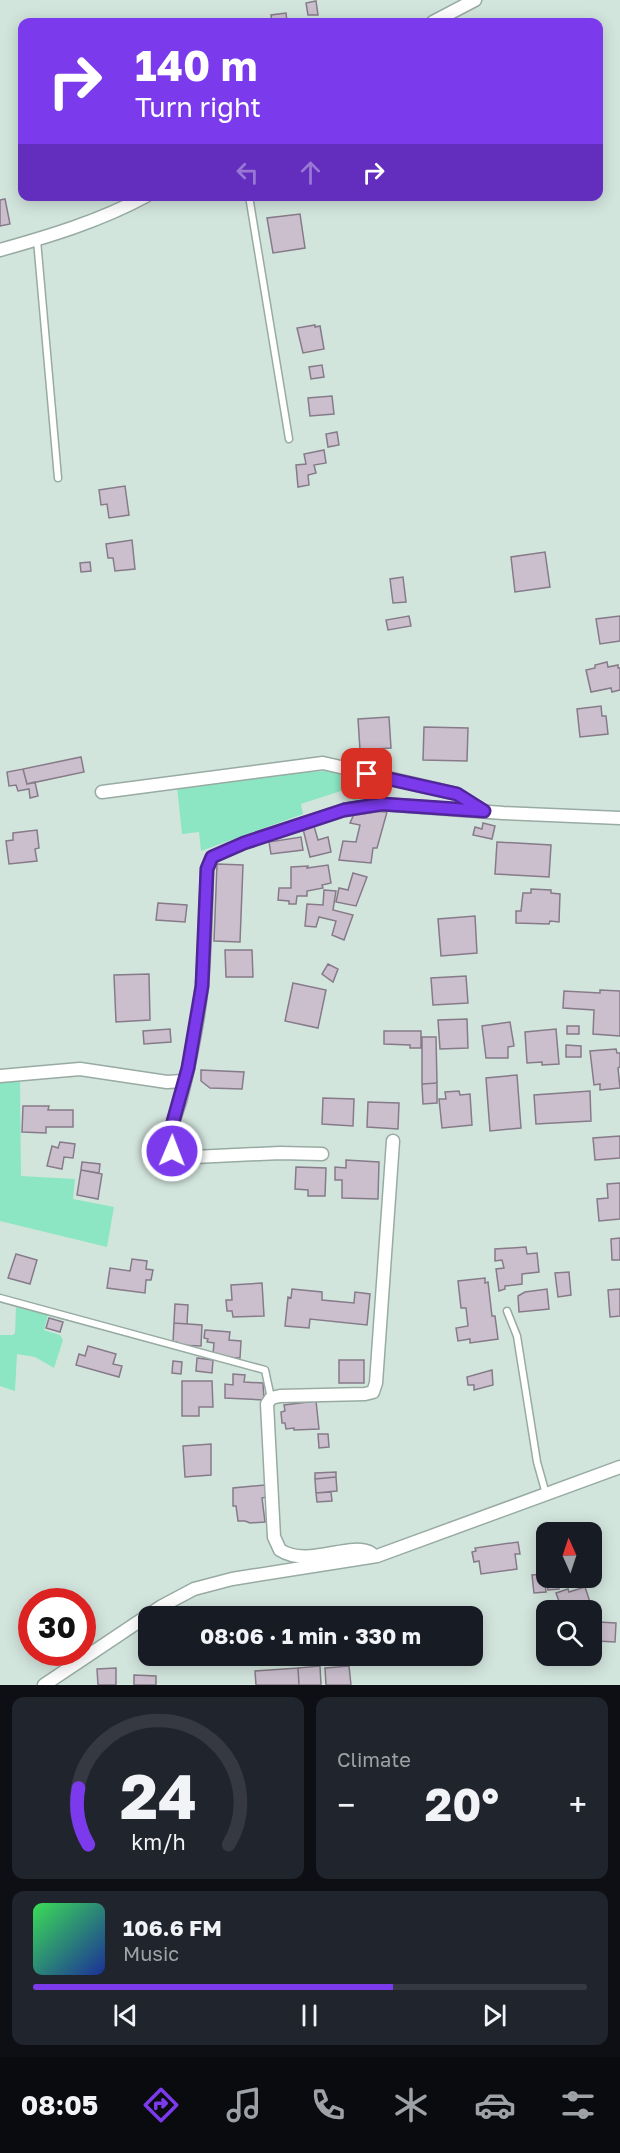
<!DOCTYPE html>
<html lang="en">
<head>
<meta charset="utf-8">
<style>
	:root { --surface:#171b24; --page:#20242c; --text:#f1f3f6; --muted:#9ea1a6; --line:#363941; --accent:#7c3aed }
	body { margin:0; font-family:"Golos Text",sans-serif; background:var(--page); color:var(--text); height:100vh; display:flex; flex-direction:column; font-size:22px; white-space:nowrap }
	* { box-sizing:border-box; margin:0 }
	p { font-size:20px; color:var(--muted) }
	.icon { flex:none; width:33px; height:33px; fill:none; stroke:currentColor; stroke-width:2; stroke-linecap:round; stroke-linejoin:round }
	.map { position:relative; height:1685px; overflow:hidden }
	.panel { display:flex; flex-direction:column; gap:12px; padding:12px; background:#0d0f14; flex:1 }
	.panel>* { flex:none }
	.hud { position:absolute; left:18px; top:18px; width:585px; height:183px; border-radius:12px; box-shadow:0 3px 15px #0003; background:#7c3aed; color:#fff; overflow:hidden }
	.needle { width:39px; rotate:357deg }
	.controls { position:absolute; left:536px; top:1522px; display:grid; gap:12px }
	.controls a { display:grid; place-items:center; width:66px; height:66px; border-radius:12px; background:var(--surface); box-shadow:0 3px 15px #0003; font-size:30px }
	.speed { position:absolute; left:18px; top:1588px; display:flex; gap:12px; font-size:30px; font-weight:700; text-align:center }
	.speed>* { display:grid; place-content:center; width:78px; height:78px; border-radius:50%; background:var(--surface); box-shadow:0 3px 15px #0003; line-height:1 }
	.speed .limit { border:9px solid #d22; background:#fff; color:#111 }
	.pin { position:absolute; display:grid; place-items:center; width:51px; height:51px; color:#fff; margin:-26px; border-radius:12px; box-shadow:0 3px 9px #0006 }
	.me { position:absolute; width:66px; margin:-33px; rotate:1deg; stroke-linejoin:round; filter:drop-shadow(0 0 4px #0008) }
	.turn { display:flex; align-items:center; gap:21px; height:126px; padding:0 18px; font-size:27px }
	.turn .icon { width:78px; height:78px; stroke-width:2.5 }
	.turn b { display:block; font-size:42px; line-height:51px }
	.lanes { display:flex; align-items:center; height:57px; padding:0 18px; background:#0003; justify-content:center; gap:30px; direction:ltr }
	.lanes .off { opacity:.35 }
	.big { font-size:45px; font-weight:700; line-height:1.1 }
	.panel .widget { flex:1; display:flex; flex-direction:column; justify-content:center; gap:9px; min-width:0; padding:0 21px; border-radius:12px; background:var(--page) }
	.panel .dial { align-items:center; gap:0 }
	.dial svg { height:156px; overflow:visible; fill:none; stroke:var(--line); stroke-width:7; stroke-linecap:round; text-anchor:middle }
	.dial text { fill:var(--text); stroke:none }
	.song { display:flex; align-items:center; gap:18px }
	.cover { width:72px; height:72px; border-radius:9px; background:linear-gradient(135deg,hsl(130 70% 55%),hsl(230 70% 35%)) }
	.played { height:6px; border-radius:3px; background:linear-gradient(90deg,var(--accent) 65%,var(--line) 65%) }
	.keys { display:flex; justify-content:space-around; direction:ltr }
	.heat { display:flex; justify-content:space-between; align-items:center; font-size:33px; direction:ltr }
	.panel .tiles { flex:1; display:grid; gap:12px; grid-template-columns:1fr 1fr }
	.widget:last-child { grid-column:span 2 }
	.trip { position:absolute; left:138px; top:1606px; width:345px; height:60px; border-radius:12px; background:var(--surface); box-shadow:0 3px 15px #0003; font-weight:700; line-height:60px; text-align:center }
	.dock { display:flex; height:96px; justify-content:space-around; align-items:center; background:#090b0e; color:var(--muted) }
	.dock .icon { width:42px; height:42px }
	.dock .on { color:var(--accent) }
	.dock b { font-size:27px; color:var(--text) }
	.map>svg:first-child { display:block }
	.green { fill:#8ce6c3 }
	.building { fill:#cbbfcd; stroke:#867b88; stroke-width:1.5 }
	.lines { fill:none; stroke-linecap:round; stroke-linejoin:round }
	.lane-casing { stroke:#98aba3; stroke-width:9 }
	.street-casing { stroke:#98aba3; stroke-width:15 }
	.lane { stroke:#fff; stroke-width:6 }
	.street { stroke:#fff; stroke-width:12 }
	.route-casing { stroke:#51269a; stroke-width:15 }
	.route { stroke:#7c3aed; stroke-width:10 }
</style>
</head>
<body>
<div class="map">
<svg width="620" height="1685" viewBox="0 0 620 1685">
	<rect width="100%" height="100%" fill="#d2e5dd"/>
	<!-- green -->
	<path class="green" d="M 327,771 L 341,773 L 386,791 L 386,798 L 352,800 L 347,789 L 301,804 L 303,814 L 201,851 L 199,832 L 182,834 L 177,787 L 287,773 Z
		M 20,1076 L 21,1176 L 75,1179 L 73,1199 L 114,1207 L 107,1247 L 0,1221 L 0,1079 Z
		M 16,1307 L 48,1315 L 44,1330 L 60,1335 L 63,1340 L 54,1368 L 35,1357 L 17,1354 L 15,1391 L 0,1386 L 0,1335 L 13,1335 L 15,1333 Z"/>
	<!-- building -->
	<path class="building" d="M 316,1 L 318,15 L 308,15 L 306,3 Z
		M 286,13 L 287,22 L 272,22 L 271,15 Z
		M 5,199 L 10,224 L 0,226 L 0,200 Z
		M 300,214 L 305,248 L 273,253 L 267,218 Z
		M 315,325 L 315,327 L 320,326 L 324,349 L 303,353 L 297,328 Z
		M 322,365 L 324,377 L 311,379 L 309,367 Z
		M 332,396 L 334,414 L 310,416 L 308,398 Z
		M 337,432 L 339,445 L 328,447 L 326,434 Z
		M 324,450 L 326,463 L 314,465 L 316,473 L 308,475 L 309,485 L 298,487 L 296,465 L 306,464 L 304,454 Z
		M 125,486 L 129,515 L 109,518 L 107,504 L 101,505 L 99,490 Z
		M 132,540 L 135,569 L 115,571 L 113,558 L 108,558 L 106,544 Z
		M 545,552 L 550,587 L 515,592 L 511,557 Z
		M 90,562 L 91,571 L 81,572 L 80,563 Z
		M 403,577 L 406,602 L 393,603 L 390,579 Z
		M 409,616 L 411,626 L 388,630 L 386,620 Z
		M 620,616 L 620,641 L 600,644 L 596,619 Z
		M 607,662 L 608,667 L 618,665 L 618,668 L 620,668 L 620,690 L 612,692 L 611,688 L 591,692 L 586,670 L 595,668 L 595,665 Z
		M 601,706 L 602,716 L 606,716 L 608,734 L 580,737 L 577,709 Z
		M 389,717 L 391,748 L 360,750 L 358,719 Z
		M 424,727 L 468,728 L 467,761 L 423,760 Z
		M 81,757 L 84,772 L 27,784 L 23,769 Z
		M 23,769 L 27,784 L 35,782 L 38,796 L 30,798 L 29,789 L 18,791 L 16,785 L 9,786 L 7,772 Z
		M 356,810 L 387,812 L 377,848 L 373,848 L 371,863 L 339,860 L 343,841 L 356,842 L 360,825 L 350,823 Z
		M 483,823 L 495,826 L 492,839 L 473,835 L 475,827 L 482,829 Z
		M 314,826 L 318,840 L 328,837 L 331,852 L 310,857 L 303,829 Z
		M 37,830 L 39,848 L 35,849 L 37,861 L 9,864 L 6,841 L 13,840 L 13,833 Z
		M 301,837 L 303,850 L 271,854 L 269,842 Z
		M 497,842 L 551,845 L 549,877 L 495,874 Z
		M 217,864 L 243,865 L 240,942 L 214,941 Z
		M 328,865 L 331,883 L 322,885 L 323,888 L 307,891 L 307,896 L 297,896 L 296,904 L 289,904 L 289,901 L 278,900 L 279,888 L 291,888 L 291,867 L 308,866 L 307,868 Z
		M 353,873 L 367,877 L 356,906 L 336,902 L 339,888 L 348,890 Z
		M 531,889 L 551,890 L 551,893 L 560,894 L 559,922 L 550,921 L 549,924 L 516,923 L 516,911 L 521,911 L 523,893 L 531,893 Z
		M 324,890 L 336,891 L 333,910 L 353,915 L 344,940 L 332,935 L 336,921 L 319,917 L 316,927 L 305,926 L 307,904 L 323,905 Z
		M 158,903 L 187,905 L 185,922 L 156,920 Z
		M 475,916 L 477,953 L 441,956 L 438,919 Z
		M 225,950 L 252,950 L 253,977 L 226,977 Z
		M 328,964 L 338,969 L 333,982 L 322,974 Z
		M 149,974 L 150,1020 L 116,1022 L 114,975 Z
		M 466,976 L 468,1003 L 433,1005 L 431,978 Z
		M 293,983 L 326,990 L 318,1028 L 285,1021 Z
		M 600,990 L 620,991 L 620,1036 L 593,1034 L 594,1010 L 563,1008 L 564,991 L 600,993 Z
		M 467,1019 L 468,1048 L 440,1049 L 438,1020 Z
		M 510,1022 L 514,1046 L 508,1047 L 508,1058 L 486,1058 L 482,1026 Z
		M 567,1026 L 579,1026 L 579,1034 L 567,1034 Z
		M 170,1029 L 171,1042 L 144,1044 L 143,1031 Z
		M 556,1029 L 559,1064 L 542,1065 L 542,1062 L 527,1063 L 525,1032 Z
		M 384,1031 L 421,1031 L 421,1048 L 410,1048 L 410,1045 L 384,1044 Z
		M 422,1037 L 436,1037 L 437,1083 L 422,1084 Z
		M 566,1045 L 581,1046 L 581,1057 L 566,1057 Z
		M 616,1049 L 617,1053 L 620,1053 L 620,1067 L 618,1068 L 620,1088 L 600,1090 L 600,1084 L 594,1085 L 590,1051 Z
		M 201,1070 L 244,1072 L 242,1089 L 210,1088 L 201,1081 Z
		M 517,1075 L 521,1128 L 490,1131 L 486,1078 Z
		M 437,1083 L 437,1103 L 423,1104 L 422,1084 Z
		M 459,1091 L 460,1095 L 470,1094 L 472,1125 L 442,1128 L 439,1099 L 446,1099 L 445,1092 Z
		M 590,1091 L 591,1121 L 536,1124 L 534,1095 Z
		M 323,1098 L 354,1099 L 353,1126 L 322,1124 Z
		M 368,1102 L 399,1103 L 398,1129 L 367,1127 Z
		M 23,1106 L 49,1106 L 48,1110 L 73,1110 L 73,1127 L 46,1127 L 46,1133 L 22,1132 Z
		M 620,1136 L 620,1158 L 595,1160 L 593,1138 Z
		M 60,1142 L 75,1144 L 73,1158 L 64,1157 L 62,1169 L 47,1166 L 52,1146 L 58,1148 Z
		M 346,1160 L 379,1162 L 378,1199 L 342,1198 L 342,1180 L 335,1180 L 335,1167 L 346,1168 Z
		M 82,1162 L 100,1164 L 99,1173 L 81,1170 Z
		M 296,1167 L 326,1168 L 325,1196 L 308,1196 L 308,1190 L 295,1189 Z
		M 81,1170 L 102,1174 L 98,1199 L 77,1195 Z
		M 620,1183 L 620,1219 L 599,1221 L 597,1199 L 608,1198 L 607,1184 Z
		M 620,1238 L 620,1260 L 612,1260 L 611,1239 Z
		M 526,1247 L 527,1254 L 537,1253 L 539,1272 L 522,1274 L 522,1284 L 505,1286 L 505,1289 L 499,1291 L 496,1269 L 504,1268 L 502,1260 L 495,1261 L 495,1249 Z
		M 16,1254 L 37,1260 L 30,1284 L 8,1278 Z
		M 132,1259 L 147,1261 L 146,1269 L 153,1270 L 151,1280 L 146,1280 L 145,1293 L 107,1288 L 110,1268 L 130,1271 Z
		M 569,1272 L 571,1295 L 558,1297 L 555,1273 Z
		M 485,1278 L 485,1283 L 488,1282 L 492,1316 L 495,1316 L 498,1339 L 470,1343 L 470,1339 L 458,1341 L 456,1328 L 468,1326 L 466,1308 L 461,1308 L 458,1281 Z
		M 262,1283 L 264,1316 L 233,1317 L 232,1311 L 227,1311 L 226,1300 L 232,1300 L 231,1285 Z
		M 292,1289 L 322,1292 L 322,1300 L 354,1303 L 355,1292 L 370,1294 L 367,1325 L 310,1319 L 309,1328 L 285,1326 L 288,1297 L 291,1298 Z
		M 547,1289 L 549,1309 L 519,1312 L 518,1296 L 525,1292 Z
		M 620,1289 L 620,1316 L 610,1317 L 608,1290 Z
		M 175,1304 L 188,1305 L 187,1324 L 174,1323 Z
		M 49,1318 L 63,1322 L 60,1332 L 46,1328 Z
		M 174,1323 L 202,1325 L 201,1346 L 177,1345 L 177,1342 L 173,1342 Z
		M 205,1330 L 230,1332 L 229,1340 L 241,1341 L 240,1358 L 218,1357 L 218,1354 L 213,1354 L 214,1343 L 207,1342 L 208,1339 L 204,1338 Z
		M 88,1346 L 116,1354 L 113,1364 L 122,1366 L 119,1377 L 76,1365 L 79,1354 L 85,1356 Z
		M 197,1358 L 213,1360 L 212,1373 L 196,1371 Z
		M 339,1360 L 364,1360 L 364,1383 L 339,1383 Z
		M 173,1361 L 182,1362 L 181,1374 L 172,1373 Z
		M 492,1370 L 493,1385 L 474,1390 L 474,1385 L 468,1385 L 467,1377 Z
		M 233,1374 L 245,1375 L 244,1382 L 263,1383 L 264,1400 L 225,1398 L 225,1384 L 233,1385 Z
		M 182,1381 L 212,1381 L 213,1407 L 199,1407 L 199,1416 L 182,1416 Z
		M 316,1401 L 319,1429 L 294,1430 L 294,1428 L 286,1429 L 285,1423 L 282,1423 L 281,1412 L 285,1411 L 284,1405 Z
		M 318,1434 L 328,1434 L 329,1447 L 319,1448 Z
		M 211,1444 L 211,1475 L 185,1477 L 183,1446 Z
		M 336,1472 L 336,1477 L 315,1479 L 315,1473 Z
		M 336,1477 L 337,1491 L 316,1493 L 315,1479 Z
		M 265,1485 L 267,1497 L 262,1498 L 265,1522 L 250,1523 L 245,1521 L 238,1521 L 236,1506 L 233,1506 L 233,1488 Z
		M 331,1492 L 332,1501 L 317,1502 L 316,1493 Z
		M 518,1542 L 520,1554 L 515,1554 L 517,1569 L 481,1574 L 479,1561 L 474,1562 L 472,1552 L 476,1551 L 475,1548 Z
		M 544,1574 L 546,1592 L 534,1593 L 532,1575 Z
		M 547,1578 L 558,1578 L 559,1589 L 548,1590 Z
		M 585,1587 L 592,1608 L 582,1611 L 546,1611 L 545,1608 L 560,1604 L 556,1593 L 568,1589 L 569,1592 Z
		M 598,1622 L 616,1623 L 615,1642 L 597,1641 Z
		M 320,1666 L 321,1685 L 299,1685 L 298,1668 Z
		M 349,1666 L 351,1685 L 326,1685 L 325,1668 Z
		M 116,1668 L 116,1685 L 98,1685 L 97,1669 Z
		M 298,1668 L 299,1685 L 256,1685 L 255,1671 Z
		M 134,1675 L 156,1676 L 156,1685 L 134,1685 Z"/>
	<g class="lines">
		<defs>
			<path id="lane" d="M 249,196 L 289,439
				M 37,240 L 58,478
				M 0,1298 L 265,1370 L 271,1398
				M 507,1311 L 517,1336 L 537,1462 L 546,1494"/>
			<path id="street" d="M 433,22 L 475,0
				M 0,250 C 50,236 100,221 146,196
				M 102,792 L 323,763 L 457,794 L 483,811
				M 0,1076 L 80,1069 L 167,1082 L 183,1081
				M 322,1154 L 280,1153 L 194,1157 L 172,1151 C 166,1132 176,1117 181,1098 C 190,1062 198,1023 202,985 C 205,946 206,908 207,869 L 212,857 L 244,843 L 344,810 L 382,804 L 503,813 L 620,818
				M 371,1553 C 350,1541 308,1568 280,1550 L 274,1537 L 267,1404 L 271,1398 L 280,1396 L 365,1394 L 373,1392 L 376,1383 L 393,1141
				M 44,1685 L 162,1606 L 194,1589 L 232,1579 L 377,1556 L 620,1467"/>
		</defs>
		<!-- lane casing -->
		<use href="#lane" class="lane-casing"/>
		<!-- street casing -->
		<use href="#street" class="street-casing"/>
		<!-- lane -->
		<use href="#lane" class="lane"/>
		<!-- street -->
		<use href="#street" class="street"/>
	</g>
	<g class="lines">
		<defs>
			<path id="route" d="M 172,1151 L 169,1141 L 171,1129 L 188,1068 L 202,986 L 207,869 L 212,857 L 244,843 L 344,810 L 382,804 L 484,811 L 457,794 L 367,774"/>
		</defs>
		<!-- route casing -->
		<use href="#route" class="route-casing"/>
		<!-- route -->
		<use href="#route" class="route"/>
	</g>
</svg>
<div class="controls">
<a><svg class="needle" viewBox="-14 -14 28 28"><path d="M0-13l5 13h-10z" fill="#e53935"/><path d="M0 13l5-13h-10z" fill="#9ea1a6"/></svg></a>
<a><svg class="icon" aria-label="search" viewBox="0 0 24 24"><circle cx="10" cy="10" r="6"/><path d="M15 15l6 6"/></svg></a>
</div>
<div class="speed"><div class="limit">30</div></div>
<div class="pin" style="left:367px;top:774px;background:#d93025"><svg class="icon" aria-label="arrive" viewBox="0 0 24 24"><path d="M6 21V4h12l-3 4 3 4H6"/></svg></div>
<svg class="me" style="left:172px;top:1151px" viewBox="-20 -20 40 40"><circle r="17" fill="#7c3aed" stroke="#fff" stroke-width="3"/><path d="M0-11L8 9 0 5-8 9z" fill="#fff"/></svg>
<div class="trip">08:06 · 1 min · 330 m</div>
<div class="hud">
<div class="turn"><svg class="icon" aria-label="right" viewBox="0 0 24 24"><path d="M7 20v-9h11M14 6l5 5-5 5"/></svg><div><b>140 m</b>Turn right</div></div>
<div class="lanes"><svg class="icon off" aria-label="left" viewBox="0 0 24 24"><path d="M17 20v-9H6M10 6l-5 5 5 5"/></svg><svg class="icon off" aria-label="ahead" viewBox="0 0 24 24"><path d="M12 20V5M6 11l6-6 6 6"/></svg><svg class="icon" aria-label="right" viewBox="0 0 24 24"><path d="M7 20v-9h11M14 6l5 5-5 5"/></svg></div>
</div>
</div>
<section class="panel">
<div class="tiles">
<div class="widget dial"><svg viewBox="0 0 100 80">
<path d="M14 69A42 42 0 1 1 86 69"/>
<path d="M14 69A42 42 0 0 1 9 40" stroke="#7c3aed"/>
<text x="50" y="56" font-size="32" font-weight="700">24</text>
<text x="50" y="72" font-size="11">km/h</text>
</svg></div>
<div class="widget"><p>Climate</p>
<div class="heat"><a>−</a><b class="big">20°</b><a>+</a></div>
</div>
<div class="widget">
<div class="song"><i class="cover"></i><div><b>106.6 FM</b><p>Music</p></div></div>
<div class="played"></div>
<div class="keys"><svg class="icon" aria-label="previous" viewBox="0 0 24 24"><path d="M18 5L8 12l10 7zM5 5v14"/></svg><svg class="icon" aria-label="pause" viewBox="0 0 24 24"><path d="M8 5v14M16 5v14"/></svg><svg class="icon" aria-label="next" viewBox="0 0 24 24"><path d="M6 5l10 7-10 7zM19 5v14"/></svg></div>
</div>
</div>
</section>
<nav class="dock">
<b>08:05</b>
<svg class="icon on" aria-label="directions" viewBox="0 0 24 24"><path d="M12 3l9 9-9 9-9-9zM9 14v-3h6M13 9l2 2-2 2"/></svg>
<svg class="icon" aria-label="music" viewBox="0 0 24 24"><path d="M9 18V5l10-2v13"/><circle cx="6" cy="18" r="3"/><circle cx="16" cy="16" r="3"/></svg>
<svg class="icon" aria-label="phone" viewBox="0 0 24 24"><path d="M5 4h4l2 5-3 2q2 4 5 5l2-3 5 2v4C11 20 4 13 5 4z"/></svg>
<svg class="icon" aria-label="climate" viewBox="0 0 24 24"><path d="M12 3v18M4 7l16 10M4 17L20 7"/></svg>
<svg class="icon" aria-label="car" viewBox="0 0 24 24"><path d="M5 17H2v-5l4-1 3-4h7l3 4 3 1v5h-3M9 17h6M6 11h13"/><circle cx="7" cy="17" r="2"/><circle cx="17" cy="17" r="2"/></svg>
<svg class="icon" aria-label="filters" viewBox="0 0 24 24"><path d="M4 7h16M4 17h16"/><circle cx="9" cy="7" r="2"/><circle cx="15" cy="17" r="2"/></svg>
</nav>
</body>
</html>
